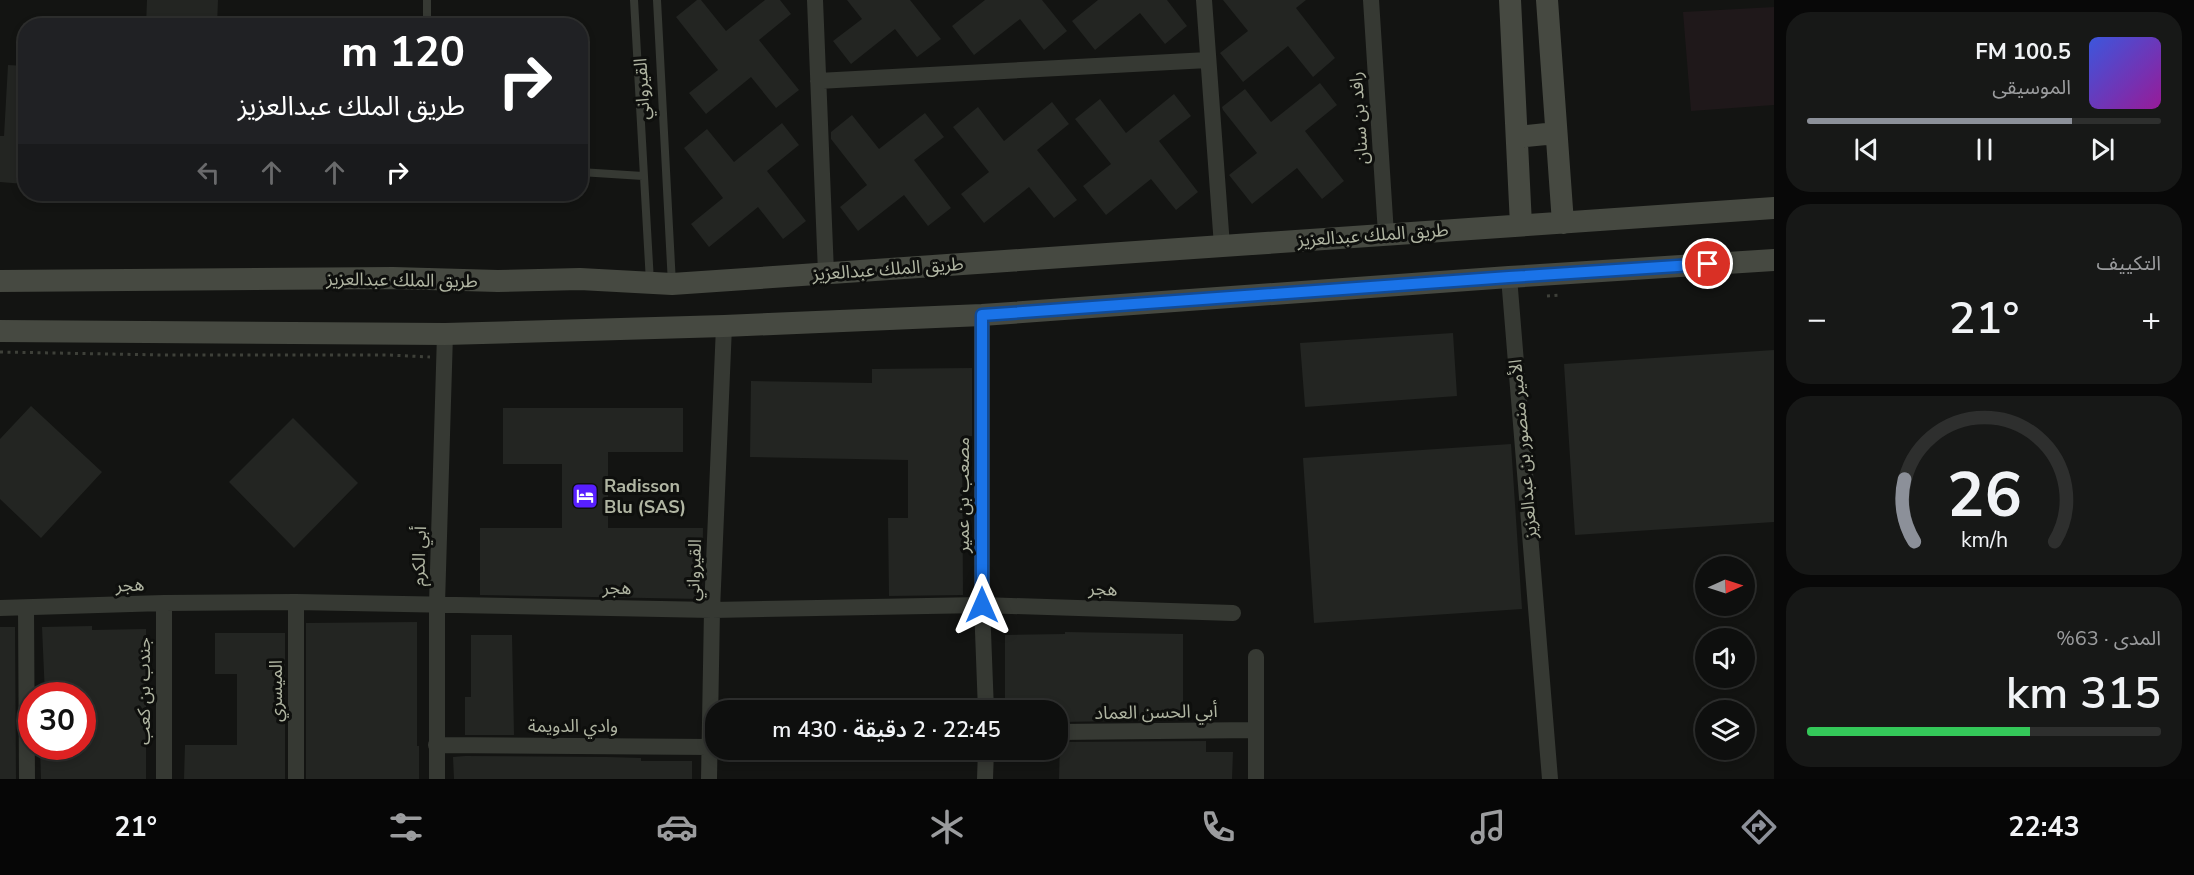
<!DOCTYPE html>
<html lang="ar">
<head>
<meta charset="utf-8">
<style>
	:root { --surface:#0e0f0e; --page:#171817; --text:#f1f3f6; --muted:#9b9c9e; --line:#2e2f2e; --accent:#8c9099 }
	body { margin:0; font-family:"Nunito Sans","Noto Sans Arabic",sans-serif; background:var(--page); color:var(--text); direction:rtl; height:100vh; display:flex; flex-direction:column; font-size:22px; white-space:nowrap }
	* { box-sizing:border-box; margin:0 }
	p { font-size:20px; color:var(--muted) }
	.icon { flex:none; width:33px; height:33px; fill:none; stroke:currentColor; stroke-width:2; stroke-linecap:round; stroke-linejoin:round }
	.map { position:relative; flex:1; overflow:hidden; direction:ltr }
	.side { display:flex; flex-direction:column; gap:12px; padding:12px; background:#080808; width:420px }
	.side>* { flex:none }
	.top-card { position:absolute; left:18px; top:18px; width:570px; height:183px; border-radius:24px; box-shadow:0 3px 9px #0003,0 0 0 2px var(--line); direction:rtl; background:#202124; color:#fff; overflow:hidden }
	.needle { width:39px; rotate:87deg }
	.buttons { position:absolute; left:1695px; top:556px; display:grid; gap:12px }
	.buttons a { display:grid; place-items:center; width:60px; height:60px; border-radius:50%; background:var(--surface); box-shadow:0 3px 9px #0003,0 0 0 2px var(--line); font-size:30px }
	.speed { position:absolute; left:18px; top:682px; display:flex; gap:12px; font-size:30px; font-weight:700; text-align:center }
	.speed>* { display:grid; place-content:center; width:78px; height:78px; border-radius:50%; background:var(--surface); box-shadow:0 3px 9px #0003,0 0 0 2px var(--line); line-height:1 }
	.speed .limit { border:9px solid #d22; background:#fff; color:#111 }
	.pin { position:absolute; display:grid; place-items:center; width:51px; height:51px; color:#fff; margin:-26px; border:3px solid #fff; border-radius:50%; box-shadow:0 2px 6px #0007 }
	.me { position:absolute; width:66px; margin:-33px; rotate:0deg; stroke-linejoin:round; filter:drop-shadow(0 0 4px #0008) }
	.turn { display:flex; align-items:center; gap:21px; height:126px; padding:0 24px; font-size:27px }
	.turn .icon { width:78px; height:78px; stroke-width:2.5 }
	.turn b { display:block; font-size:42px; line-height:51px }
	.lanes { display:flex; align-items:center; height:57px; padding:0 24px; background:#0003; justify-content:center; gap:30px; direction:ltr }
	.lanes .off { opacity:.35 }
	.big { font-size:45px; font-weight:600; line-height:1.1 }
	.side .tile { flex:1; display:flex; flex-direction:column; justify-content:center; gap:9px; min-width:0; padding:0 21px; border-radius:24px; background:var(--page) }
	.side .dial { align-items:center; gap:0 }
	.dial svg { height:156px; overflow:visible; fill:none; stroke:var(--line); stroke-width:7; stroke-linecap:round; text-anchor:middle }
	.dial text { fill:var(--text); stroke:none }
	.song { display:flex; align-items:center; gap:18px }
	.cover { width:72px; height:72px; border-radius:9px; background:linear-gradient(135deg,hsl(230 70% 55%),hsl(300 70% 35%)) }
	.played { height:6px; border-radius:3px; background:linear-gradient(90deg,var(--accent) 75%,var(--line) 75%) }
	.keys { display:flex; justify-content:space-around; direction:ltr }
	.heat { display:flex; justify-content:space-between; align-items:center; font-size:33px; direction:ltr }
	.charge { height:9px; border-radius:4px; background:linear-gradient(90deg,#34c759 63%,var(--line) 0) }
	.trip { position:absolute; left:705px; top:700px; width:363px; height:60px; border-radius:24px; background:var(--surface); box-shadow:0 3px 9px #0003,0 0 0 2px var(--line); font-weight:600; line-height:60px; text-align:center; direction:rtl }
	.menu { display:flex; height:96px; justify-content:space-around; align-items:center; background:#060606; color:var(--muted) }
	.menu .icon { width:42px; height:42px }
	.menu .current { color:var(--accent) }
	.menu b { font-size:27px; color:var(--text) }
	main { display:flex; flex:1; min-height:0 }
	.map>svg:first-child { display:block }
	.green { fill:#1f181a }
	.building { fill:#232522 }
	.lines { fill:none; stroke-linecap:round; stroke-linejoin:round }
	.path { stroke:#3e4039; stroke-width:3; stroke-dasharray:3 4.5; stroke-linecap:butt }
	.lane { stroke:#363933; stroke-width:8 }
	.street { stroke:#363933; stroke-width:16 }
	.secondary { stroke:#464941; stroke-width:22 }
	.route-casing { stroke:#114b97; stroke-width:15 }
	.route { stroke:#1a73e8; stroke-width:10 }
	.labels { text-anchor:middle; stroke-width:6; stroke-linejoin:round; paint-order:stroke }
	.street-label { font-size:18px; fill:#b0b5a2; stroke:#0e0f0d }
	.poi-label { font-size:18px; font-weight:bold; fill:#b0b5a2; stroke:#0e0f0d; text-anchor:start }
</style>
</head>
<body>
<main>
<section class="side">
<div class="tile">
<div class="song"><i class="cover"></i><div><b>100.5 FM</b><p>الموسيقى</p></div></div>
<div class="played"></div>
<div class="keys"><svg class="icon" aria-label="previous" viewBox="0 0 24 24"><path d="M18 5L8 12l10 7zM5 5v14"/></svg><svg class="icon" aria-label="pause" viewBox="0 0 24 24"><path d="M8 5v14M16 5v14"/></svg><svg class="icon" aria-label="next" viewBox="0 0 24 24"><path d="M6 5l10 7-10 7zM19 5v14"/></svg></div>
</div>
<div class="tile"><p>التكييف</p>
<div class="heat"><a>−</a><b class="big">21°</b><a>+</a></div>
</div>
<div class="tile dial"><svg viewBox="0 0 100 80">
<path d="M14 69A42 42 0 1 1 86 69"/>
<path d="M14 69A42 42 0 0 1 9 37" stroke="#8c9099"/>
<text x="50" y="56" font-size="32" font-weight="700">26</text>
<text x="50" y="72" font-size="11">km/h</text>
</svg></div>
<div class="tile"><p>المدى · 63%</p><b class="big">315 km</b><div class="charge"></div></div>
</section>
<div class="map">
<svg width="1774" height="779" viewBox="0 0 1774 779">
	<rect width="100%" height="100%" fill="#131412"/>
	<!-- green -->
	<path class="green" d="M 1774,7 L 1774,105 L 1691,111 L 1683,12 Z"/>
	<!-- building -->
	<path class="building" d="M 147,0 L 218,0 L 217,26 L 146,26 Z
		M 697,0 L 701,0 L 726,31 L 765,0 L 780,0 L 791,14 L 759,40 L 799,90 L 776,108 L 751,77 L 706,114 L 689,93 L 718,70 L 676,17 Z
		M 847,0 L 910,0 L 941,39 L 917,57 L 895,29 L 851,64 L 833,41 L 862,19 Z
		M 985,0 L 1042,0 L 1067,31 L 1044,50 L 1020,19 L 974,55 L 952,26 Z
		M 1098,0 L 1167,0 L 1187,26 L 1165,44 L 1140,13 L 1095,50 L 1072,21 Z
		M 1223,0 L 1306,0 L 1296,8 L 1335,58 L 1313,77 L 1288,46 L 1243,82 L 1220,53 L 1248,31 Z
		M 8,65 L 26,66 L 24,184 L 0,182 L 0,136 L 4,136 Z
		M 1320,83 L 1337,105 L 1305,131 L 1344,181 L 1322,199 L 1297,168 L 1252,204 L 1229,175 L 1257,153 L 1223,110 L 1222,107 L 1245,89 L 1271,122 Z
		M 1174,94 L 1191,116 L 1159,141 L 1198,192 L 1176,210 L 1151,179 L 1106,215 L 1083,186 L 1111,164 L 1075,119 L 1100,99 L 1126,133 Z
		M 1052,102 L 1069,124 L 1037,150 L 1077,200 L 1054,218 L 1029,187 L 984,223 L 961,194 L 989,172 L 953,127 L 978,107 L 1004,141 Z
		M 925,113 L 944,137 L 914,160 L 951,208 L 928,226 L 904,195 L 858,231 L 840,207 L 867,185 L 831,139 L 831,132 L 852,115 L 879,149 Z
		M 782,123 L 799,145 L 767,171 L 806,221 L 783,239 L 758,207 L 709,247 L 691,224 L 723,198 L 684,148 L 707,129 L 734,162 Z
		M 1453,333 L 1457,396 L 1305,407 L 1300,343 Z
		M 1774,350 L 1774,522 L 1575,535 L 1564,364 Z
		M 972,368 L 972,436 L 962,436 L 963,595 L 889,596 L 888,518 L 908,518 L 908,460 L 750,457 L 751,381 L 872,383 L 872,369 Z
		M 31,406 L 102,472 L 41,538 L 0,499 L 0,439 Z
		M 503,408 L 683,408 L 683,452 L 608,452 L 608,528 L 703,528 L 702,599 L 480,595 L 480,528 L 562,528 L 562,464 L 503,464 Z
		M 293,418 L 358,483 L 294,548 L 229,482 Z
		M 1511,444 L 1522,609 L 1314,623 L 1303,458 Z
		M 417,622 L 417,746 L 419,746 L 419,779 L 306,779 L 306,623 Z
		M 92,626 L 92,630 L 146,629 L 146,779 L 41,779 L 40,747 L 82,747 L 82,696 L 45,696 L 42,627 Z
		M 0,627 L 15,627 L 16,779 L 0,779 Z
		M 1065,632 L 1183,634 L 1183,720 L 1058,722 L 1058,711 L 1005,711 L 1005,635 L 1065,634 Z
		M 215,633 L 285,633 L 285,779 L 184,779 L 185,745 L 237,745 L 237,674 L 215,674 Z
		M 471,635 L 512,635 L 514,735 L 465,735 L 465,697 L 471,697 Z
		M 1206,741 L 1206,752 L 1233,752 L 1232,779 L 1059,779 L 1060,742 Z
		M 465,756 L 607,757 L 641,758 L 641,761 L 692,761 L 692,779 L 454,779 L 453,757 Z"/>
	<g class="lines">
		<!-- path -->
		<path class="path" d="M 1547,296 L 1560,295
			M 0,352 L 163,355 L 389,355 L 430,357"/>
		<!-- lane -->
		<path class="lane" d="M 427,0 L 427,26
			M 634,0 L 650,282
			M 657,0 L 672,284
			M 580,172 L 643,176"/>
		<!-- street -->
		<path class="street" d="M 815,0 L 826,273
			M 1204,0 L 1222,246
			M 1371,0 L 1386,234
			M 818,81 L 1208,60
			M 1509,277 L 1550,779
			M 982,315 L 982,605 L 986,711
			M 296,602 L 296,779
			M 0,608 L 164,603 L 296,602 L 712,610 L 982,605 L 1233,613
			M 26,609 L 27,779
			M 1256,657 L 1256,779
			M 1058,732 L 1256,730
			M 436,745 L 709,747
			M 164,779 L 164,603
			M 437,779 L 437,604 L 445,334
			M 709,779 L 712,610 L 724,326
			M 985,779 L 986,750"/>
		<!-- secondary -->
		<path class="secondary" d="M 1510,0 L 1521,225
			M 1547,0 L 1563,223
			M 1517,137 L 1556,133
			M 0,281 L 393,278 L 498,281 L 580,279 L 672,284 L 1774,208
			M 0,331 L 445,334 L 724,326 L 982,315 L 1509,277 L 1774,260"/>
	</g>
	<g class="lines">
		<defs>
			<path id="route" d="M 982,605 L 982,315 L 1509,277 L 1708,264"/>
		</defs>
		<!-- route casing -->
		<use href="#route" class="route-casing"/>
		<!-- route -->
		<use href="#route" class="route"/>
	</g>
	<!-- icons -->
	<defs>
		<symbol id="hotel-square" viewBox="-11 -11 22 22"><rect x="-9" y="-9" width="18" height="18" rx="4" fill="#581fff" stroke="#0e0f0d"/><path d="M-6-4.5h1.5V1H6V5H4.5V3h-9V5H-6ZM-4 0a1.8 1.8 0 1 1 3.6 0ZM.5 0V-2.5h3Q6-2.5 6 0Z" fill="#fff"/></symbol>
	</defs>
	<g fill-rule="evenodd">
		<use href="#hotel-square" x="570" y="481" width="30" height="30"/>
	</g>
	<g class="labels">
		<!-- street labels -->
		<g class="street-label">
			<text transform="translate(642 89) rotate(-93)" y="6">القيرواني</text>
			<text transform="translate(1359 118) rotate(-94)" y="6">رافد بن سنان</text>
			<text transform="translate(1373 235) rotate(-4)" y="6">طريق الملك عبدالعزيز</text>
			<text transform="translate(888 269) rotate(-4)" y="6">طريق الملك عبدالعزيز</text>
			<text transform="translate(402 280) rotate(1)" y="6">طريق الملك عبدالعزيز</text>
			<text transform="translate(1523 449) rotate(-95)" y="6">الأمير منصور بن عبدالعزيز</text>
			<text transform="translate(963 495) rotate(-90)" y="6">مصعب بن عمير</text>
			<text transform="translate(419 556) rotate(-88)" y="6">أبي الكرم</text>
			<text transform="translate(694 570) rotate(-88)" y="6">القيرواني</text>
			<text transform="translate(130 585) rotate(-2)" y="6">هجر</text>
			<text transform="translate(617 588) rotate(1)" y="6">هجر</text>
			<text transform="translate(1103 589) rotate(2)" y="6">هجر</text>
			<text transform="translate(144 691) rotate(-90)" y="6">جندب بن كعب</text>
			<text transform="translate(276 691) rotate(-90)" y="6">الميسري</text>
			<text transform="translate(1156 712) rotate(-1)" y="6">أبي الحسن العماد</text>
			<text x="573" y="732">وادي الدويمة</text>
		</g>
		<!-- poi labels -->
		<g class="poi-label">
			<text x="604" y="492">Radisson<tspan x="604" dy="21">Blu (SAS)</tspan></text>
		</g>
	</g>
</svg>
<div class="buttons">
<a><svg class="needle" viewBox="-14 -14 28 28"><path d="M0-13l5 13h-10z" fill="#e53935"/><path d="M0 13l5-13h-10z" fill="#9b9c9e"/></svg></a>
<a><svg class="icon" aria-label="sound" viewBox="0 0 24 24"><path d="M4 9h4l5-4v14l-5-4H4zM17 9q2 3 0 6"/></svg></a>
<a><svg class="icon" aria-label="layers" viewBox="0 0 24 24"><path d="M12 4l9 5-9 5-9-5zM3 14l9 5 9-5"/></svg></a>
</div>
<div class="speed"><div class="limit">30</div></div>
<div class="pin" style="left:1708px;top:264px;background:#d93025"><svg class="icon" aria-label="arrive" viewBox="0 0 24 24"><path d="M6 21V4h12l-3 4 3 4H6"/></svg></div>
<svg class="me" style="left:982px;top:605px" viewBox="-20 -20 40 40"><path d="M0-17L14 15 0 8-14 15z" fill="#1a73e8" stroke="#fff" stroke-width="4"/></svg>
<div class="trip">22:45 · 2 دقيقة · 430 m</div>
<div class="top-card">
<div class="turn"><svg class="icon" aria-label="right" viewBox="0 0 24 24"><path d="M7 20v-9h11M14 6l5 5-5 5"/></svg><div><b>120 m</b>طريق الملك عبدالعزيز</div></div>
<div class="lanes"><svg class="icon off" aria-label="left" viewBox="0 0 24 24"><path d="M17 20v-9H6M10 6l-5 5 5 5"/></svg><svg class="icon off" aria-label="ahead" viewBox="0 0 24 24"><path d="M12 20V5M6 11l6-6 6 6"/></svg><svg class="icon off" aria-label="ahead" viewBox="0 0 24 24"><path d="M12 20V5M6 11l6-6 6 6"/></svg><svg class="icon" aria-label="right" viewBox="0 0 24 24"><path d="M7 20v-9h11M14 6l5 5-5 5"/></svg></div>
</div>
</div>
</main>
<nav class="menu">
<b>22:43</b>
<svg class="icon current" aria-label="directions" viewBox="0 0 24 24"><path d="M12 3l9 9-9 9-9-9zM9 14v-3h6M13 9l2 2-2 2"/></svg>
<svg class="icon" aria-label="music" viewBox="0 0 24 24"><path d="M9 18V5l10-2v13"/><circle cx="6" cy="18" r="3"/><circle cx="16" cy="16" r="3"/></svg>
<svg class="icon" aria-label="phone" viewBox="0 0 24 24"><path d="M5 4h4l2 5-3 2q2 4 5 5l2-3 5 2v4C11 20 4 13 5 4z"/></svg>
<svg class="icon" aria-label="climate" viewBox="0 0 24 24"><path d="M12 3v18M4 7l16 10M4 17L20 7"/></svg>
<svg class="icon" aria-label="car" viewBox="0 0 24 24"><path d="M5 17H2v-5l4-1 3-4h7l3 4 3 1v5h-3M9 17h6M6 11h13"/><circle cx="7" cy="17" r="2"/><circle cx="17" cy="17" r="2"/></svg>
<svg class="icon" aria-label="filters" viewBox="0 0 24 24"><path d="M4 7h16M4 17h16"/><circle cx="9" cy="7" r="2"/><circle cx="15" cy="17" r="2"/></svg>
<b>21°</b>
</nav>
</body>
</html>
